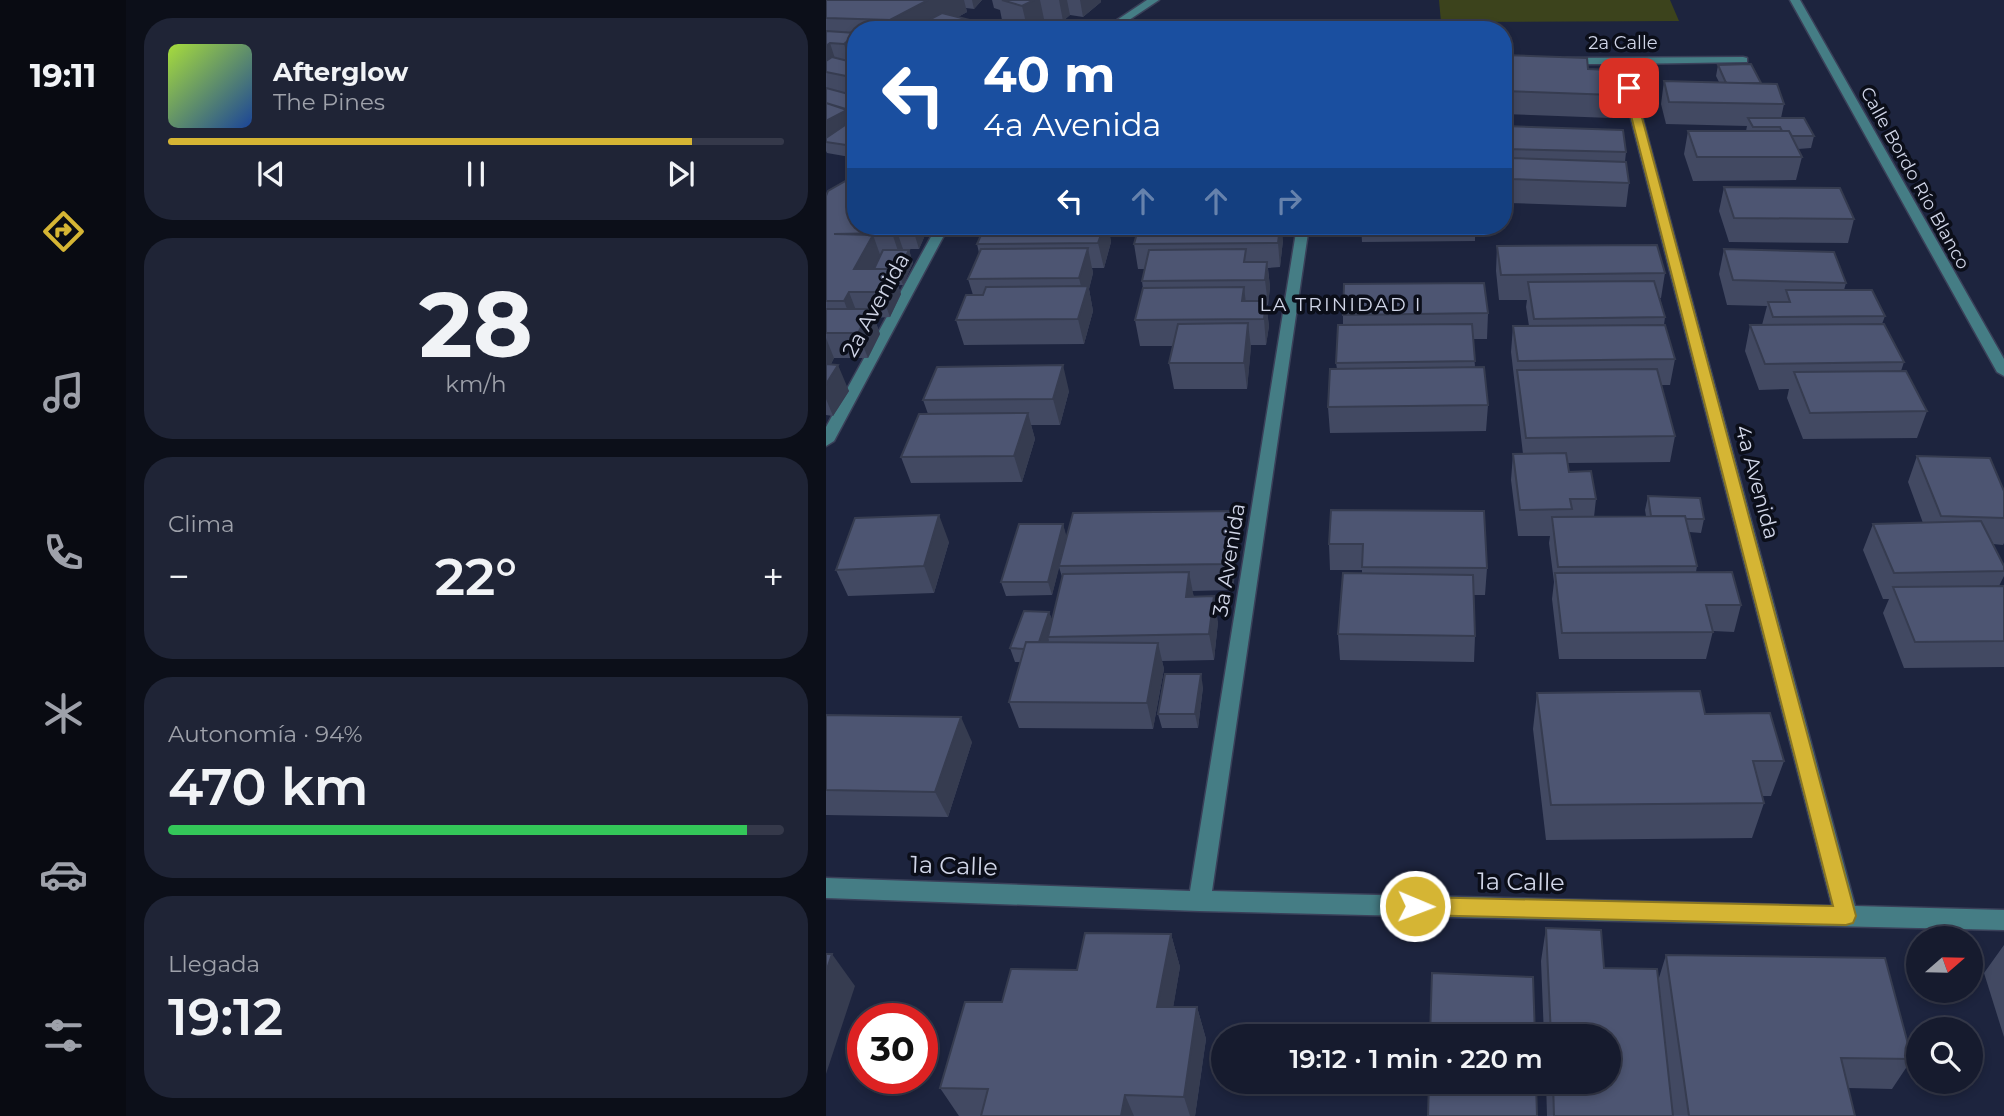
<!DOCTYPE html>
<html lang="es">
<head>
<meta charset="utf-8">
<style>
	:root { --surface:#161b2e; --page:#1f2436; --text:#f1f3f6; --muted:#9ea1aa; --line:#35394a; --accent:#d5b534 }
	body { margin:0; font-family:Montserrat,sans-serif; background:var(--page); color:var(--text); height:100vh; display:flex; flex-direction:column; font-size:26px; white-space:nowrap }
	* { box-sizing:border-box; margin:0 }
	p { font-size:23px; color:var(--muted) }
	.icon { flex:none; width:38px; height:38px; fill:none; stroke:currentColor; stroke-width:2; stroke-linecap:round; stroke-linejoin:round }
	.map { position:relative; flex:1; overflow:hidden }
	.side { display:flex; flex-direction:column; gap:18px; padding:18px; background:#0c0f19; width:700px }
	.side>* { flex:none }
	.banner { position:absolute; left:21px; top:21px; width:665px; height:214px; border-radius:28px; box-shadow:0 4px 10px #0003,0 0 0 2px var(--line); background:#1a4fa0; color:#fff; overflow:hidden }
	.needle { width:46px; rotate:70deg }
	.controls { position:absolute; left:1080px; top:926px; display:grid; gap:14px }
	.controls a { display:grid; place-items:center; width:77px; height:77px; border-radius:50%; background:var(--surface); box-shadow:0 4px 10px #0003,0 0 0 2px var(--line); font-size:35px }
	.speed { position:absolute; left:21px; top:1003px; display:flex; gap:14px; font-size:35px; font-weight:700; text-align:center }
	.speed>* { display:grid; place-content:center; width:91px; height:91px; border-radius:50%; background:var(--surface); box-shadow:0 4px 10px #0003,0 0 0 2px var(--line); line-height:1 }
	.speed .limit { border:10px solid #d22; background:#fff; color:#111 }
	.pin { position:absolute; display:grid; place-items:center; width:60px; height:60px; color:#fff; margin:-30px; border-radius:14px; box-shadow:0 4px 10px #0006 }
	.me { position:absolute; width:77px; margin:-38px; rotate:91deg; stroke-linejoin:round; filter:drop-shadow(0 0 5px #0008) }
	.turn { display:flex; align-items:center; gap:24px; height:147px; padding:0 21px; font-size:32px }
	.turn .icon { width:91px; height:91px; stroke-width:2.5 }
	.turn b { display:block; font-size:49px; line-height:60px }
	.lanes { display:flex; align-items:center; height:66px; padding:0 21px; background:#0003; justify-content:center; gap:35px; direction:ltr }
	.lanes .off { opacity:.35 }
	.big { font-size:52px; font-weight:600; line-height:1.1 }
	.side .card { flex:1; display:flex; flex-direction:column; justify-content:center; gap:10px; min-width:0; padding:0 24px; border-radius:28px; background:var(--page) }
	.side .dial { align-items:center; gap:0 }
	.dial b { font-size:91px; line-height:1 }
	.song { display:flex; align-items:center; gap:21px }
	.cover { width:84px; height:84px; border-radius:10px; background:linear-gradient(135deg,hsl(80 70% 55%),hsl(220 70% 35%)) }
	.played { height:7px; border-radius:4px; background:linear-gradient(90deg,var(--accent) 85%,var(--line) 85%) }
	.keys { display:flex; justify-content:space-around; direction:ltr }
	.heat { display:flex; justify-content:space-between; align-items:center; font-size:38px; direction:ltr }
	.charge { height:10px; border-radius:5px; background:linear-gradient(90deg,#34c759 94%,var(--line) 0) }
	.trip { position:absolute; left:385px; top:1024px; width:410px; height:70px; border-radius:35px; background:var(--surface); box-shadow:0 4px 10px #0003,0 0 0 2px var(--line); font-weight:600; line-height:70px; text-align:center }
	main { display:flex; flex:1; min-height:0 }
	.tab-bar { display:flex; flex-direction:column; width:126px; justify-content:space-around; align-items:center; background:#090b12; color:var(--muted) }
	.tab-bar .icon { width:49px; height:49px }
	.tab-bar .current { color:var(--accent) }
	.tab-bar b { font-size:32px; color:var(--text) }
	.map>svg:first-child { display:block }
	.green { fill:#3c431c }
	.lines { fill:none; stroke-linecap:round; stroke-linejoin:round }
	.minor-casing { stroke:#3a4059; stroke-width:3 }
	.minor { fill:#457d85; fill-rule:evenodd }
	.wall { fill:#424962 }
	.shaded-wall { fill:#363c50 }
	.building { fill:#4d5572; stroke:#363c50; stroke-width:2 }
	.route { fill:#d5b534; stroke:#8a7622; stroke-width:2 }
	.labels { text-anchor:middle; stroke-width:7; stroke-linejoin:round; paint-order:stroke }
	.far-street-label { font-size:18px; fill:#d0d5e7; stroke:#0b0e19 }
	.far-neighbourhood-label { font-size:19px; letter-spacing:2px; fill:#d0d5e7; stroke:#0b0e19 }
	.street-label { font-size:21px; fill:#d0d5e7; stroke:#0b0e19 }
	.near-street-label { font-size:24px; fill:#d0d5e7; stroke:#0b0e19 }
</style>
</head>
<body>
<main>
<nav class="tab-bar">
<b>19:11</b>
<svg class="icon current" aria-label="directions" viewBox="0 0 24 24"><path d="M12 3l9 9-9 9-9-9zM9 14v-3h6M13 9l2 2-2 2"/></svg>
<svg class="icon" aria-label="music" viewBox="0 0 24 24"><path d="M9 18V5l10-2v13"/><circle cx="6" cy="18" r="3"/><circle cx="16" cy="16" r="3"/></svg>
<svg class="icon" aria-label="phone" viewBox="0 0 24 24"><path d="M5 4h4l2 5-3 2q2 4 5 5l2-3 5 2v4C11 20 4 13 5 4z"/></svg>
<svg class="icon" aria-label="climate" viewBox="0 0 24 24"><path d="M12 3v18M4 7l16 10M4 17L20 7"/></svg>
<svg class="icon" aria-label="car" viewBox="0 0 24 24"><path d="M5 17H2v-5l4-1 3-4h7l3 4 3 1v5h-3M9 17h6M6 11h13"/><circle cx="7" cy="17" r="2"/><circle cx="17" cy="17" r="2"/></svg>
<svg class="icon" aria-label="filters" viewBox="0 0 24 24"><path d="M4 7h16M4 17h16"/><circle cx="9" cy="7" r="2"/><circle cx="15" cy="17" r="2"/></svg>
</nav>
<section class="side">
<div class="card">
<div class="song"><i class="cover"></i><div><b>Afterglow</b><p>The Pines</p></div></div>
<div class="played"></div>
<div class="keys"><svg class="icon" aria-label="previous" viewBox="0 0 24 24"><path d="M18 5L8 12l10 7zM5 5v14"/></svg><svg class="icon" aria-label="pause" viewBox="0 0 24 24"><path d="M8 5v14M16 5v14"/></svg><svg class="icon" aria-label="next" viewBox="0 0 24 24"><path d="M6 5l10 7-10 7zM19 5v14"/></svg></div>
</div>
<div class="card dial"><b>28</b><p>km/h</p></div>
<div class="card"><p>Clima</p>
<div class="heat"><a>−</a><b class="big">22°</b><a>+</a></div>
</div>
<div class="card"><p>Autonomía · 94%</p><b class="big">470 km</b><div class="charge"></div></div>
<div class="card"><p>Llegada</p><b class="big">19:12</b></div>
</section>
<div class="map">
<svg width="1178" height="1116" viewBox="0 0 1178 1116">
	<rect width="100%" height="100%" fill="#1d243e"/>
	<!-- green -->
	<path class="green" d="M 613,0 L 844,0 L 853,21 L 615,22 Z"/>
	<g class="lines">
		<defs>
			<path id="minor" d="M 321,0 L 333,0 L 288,30 L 276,30 Z
				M 964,0 L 974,0 L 1178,359 L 1178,376 L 1171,372 Z
				M 917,57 L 921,58 L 921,62 L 802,64 L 1029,906 L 1178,910 L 1178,930 L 373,911 L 0,898 L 0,878 L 364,891 L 471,226 L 483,226 L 386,891 L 1006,906 L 791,64 L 740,64 L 735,61 L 740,58 Z
				M 111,226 L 123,226 L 8,441 L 0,446 L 0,427 Z"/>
		</defs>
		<!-- minor casing -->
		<use href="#minor" class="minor-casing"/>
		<!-- minor -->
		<use href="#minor" class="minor"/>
	</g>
	<!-- wall -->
	<path class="wall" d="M 0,0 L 156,0 L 148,9 L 140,8 L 141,12 L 132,17 L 183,30 L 30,30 L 30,62 L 28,63 L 30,63 L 30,120 L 28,121 L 30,121 L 30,153 L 24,157 L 1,153 L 0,151 Z
		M 166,0 L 275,0 L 275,2 L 257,17 L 244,15 L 237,21 L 218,19 L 201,27 L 176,20 L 174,10 L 168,8 Z
		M 677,55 L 762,69 L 788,95 L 785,118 L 677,114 Z
		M 892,65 L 935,83 L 958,104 L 955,118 L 988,136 L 985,148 L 972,149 L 976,157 L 970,180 L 867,181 L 858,154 L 862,131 L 920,131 L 921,126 L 840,124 L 835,104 L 838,81 L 893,82 L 890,76 Z
		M 679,126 L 800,152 L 799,162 L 803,183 L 800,207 L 683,203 L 684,173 L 677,172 Z
		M 898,187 L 1028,219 L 1022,243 L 903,242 L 893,211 Z
		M 0,196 L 30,226 L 103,226 L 93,249 L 77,249 L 77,250 L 83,250 L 87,263 L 77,285 L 72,285 L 75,294 L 64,317 L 48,318 L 54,334 L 42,358 L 8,358 L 5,364 L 23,391 L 7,416 L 0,415 Z
		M 159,226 L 292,226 L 289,235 L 284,236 L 285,242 L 278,268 L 266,268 L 267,273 L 263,289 L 267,311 L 258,344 L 138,345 L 130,320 L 147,295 L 142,279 L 153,253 L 151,244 Z
		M 535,226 L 649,226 L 649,241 L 536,242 Z
		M 457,240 L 454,267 L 442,268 L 444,287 L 442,305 L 440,305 L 443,326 L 440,345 L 425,345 L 421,389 L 348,389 L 343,363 L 347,346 L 314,346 L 309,320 L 317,289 L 316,281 L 319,269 L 312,269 L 308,244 Z
		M 671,246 L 839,273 L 835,298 L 834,298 L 839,317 L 838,325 L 849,359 L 844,385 L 835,385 L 849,436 L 844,462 L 742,463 L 743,472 L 770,499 L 768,517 L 820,516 L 819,510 L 822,496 L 878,519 L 875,533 L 863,532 L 871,566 L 870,572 L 915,605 L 908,632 L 887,631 L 880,659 L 733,659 L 726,599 L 728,582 L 723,543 L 724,536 L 692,536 L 685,480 L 687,454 L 697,454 L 685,352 L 687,326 L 703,326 L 700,307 L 701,300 L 673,300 L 670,271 Z
		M 898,249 L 1020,283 L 1018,290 L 1059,316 L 1056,324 L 1078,362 L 1075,371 L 1101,411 L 1091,438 L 977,439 L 961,398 L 963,389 L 933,390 L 919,351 L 924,325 L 936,325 L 941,306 L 901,305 L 893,274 Z
		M 662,313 L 661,339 L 647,339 L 649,367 L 662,405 L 660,431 L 504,433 L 502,407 L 511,369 L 510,363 L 517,325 L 517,315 Z
		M 243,391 L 234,425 L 205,425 L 209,439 L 196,482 L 85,483 L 75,457 L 102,414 L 97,400 Z
		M 1091,456 L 1178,491 L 1178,543 L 1177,545 L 1167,544 L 1178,566 L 1178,576 L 1173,586 L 1178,586 L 1178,667 L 1078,668 L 1057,613 L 1063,599 L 1057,599 L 1037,550 L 1047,524 L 1097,523 L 1082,482 Z
		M 505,510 L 661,568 L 659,595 L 648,595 L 649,636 L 648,662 L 514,660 L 512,634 L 536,573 L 536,570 L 504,570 L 503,544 Z
		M 237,524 L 240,537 L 413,537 L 407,590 L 366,591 L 368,597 L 392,622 L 388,660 L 336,661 L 338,669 L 327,729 L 193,728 L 183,702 L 194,662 L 189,662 L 184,648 L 223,612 L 226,620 L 236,577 L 233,567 L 226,595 L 180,596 L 175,582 Z
		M 123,542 L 108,593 L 22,596 L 10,570 Z
		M 377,687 L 372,728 L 336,728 L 332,714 Z
		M 711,693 L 879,714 L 958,761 L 945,796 L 936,796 L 938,803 L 926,838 L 720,840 L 707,729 Z
		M 0,715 L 146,742 L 122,817 L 0,815 Z
		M 720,928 L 778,968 L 832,981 L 840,955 L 1086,1059 L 1066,1089 L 1022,1088 L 1029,1116 L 721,1116 L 720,1082 L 782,1082 L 782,1036 L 718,1036 L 715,961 Z
		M 345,934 L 354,967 L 347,1007 L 371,1007 L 380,1039 L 369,1116 L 133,1116 L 114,1088 L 176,1002 L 251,970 Z
		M 1178,945 L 1178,1037 L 1158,973 Z"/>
	<!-- shaded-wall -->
	<path class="shaded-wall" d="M 102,0 L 138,0 L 141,12 L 112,28 L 95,24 L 96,30 L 67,30 L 64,20 Z
		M 146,0 L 156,0 L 148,9 Z
		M 208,0 L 214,0 L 218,19 L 201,27 L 196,6 Z
		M 233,0 L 241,0 L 244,15 L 237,21 Z
		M 254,0 L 275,0 L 275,2 L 257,17 Z
		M 30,34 L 30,62 L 25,66 L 18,44 Z
		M 4,43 L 11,65 L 0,61 L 0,46 Z
		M 30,106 L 30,120 L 27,122 L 23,110 Z
		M 21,110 L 29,133 L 0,142 L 0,121 Z
		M 30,138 L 30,153 L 24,157 L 20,145 Z
		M 68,226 L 69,226 L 77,249 L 74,257 L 66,233 Z
		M 86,226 L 103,226 L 93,249 Z
		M 278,226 L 282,226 L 285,242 L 278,268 L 272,243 Z
		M 287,226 L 292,226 L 289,235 Z
		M 452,226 L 456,226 L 457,240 L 454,267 L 452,243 Z
		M 47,235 L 56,260 L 46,273 L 28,269 Z
		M 262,248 L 267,273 L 263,289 L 267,311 L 258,344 L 252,319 L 258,299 L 253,278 Z
		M 83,250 L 87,263 L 77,285 L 72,272 Z
		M 441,262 L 444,287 L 442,305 L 439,280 Z
		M 66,269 L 75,294 L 64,317 L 55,292 Z
		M 418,287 L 421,312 L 416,301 Z
		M 23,292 L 33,318 L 28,327 L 18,301 Z
		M 440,301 L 443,326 L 440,345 L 438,319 Z
		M 45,309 L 54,334 L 42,358 L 32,333 Z
		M 422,323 L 425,348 L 421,389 L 418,363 Z
		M 0,338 L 8,358 L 1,372 L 0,370 Z
		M 12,365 L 23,391 L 7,416 L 0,399 L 0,384 Z
		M 237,365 L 243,391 L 234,425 L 227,399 Z
		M 202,413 L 209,439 L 196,482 L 188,456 Z
		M 410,511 L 413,537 L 407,590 L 403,564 Z
		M 113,515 L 123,542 L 108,593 L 98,566 Z
		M 237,524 L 241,538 L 226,595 L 222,582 Z
		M 363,572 L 368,598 L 360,597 Z
		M 388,596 L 392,622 L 388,660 L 383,634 Z
		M 223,612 L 228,625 L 222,637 L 223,640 L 215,663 L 211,650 Z
		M 332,643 L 338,669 L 327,729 L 321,703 Z
		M 375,674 L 377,687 L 372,728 L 369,714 Z
		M 135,717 L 146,742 L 122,817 L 109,792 Z
		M 345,934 L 354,967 L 342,1038 L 331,1007 Z
		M 6,954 L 29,986 L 0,1074 L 0,972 Z
		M 371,1007 L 380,1039 L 369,1116 L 364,1116 L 358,1097 Z
		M 299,1095 L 308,1116 L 295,1116 Z"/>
	<!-- building -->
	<path class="building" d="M 0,0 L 102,0 L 64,20 L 0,18 Z
		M 176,0 L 208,0 L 196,6 Z
		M 116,13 L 183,30 L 118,30 L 95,24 Z
		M 0,31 L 30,33 L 30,34 L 18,44 L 4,43 L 0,46 Z
		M 677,55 L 761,58 L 762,69 L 786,70 L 788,95 L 677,91 Z
		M 6,57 L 30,63 L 30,78 L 0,72 L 0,61 Z
		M 925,64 L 935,83 L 900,83 L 892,65 Z
		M 838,81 L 951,84 L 958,104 L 843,102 Z
		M 0,88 L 30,96 L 30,106 L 23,110 L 0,103 Z
		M 0,103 L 21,110 L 0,121 Z
		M 922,118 L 978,118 L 988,136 L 966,136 L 963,131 L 956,131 L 954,127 L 927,127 Z
		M 25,121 L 30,121 L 30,138 L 20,145 L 0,142 L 0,138 Z
		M 679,126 L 797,130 L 800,152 L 678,149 Z
		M 862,131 L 963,131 L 976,157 L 871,157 Z
		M 684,158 L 800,162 L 803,183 L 684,179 Z
		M 30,175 L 30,226 L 68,226 L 66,233 L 8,234 L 47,235 L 28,269 L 66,269 L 55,292 L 23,292 L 18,301 L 0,301 L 0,196 L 2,191 Z
		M 898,187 L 1014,188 L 1028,219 L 908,218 Z
		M 159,226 L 278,226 L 272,243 L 151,244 Z
		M 313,226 L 454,226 L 452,243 L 308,244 Z
		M 831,245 L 839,273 L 675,275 L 671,246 Z
		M 262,248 L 253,278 L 142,279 L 155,249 Z
		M 420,249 L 418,262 L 441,262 L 439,280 L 316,281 L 323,250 Z
		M 898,249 L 1008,252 L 1020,283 L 907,280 Z
		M 57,250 L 83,250 L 72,272 L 67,272 L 66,269 L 48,269 Z
		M 828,281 L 839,317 L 708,319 L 702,282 Z
		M 658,283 L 662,313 L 517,315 L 518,284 Z
		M 262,286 L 252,319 L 130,320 L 140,295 L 157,295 L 160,287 Z
		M 418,287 L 416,301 L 440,301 L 438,319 L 309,320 L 317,288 Z
		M 960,290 L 1046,290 L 1059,316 L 947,317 L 942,302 L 964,302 Z
		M 0,309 L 45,309 L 32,333 L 0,333 Z
		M 422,323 L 418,363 L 343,363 L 352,324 Z
		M 646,324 L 649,361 L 510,363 L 512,325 Z
		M 1058,324 L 1078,362 L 939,364 L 924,325 Z
		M 839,325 L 849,359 L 692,361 L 687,326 Z
		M 0,364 L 12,365 L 0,384 Z
		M 237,365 L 227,399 L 97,400 L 111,367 Z
		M 658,367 L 662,405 L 502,407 L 504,369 Z
		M 831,369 L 849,436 L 700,438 L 691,370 Z
		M 1080,371 L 1101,411 L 984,413 L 968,372 Z
		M 202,413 L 188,456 L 75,457 L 93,414 Z
		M 740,453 L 743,472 L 765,471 L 770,499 L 744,499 L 746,509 L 694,510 L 687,454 Z
		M 1091,456 L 1164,458 L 1178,491 L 1178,518 L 1115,516 Z
		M 822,496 L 874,498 L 878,519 L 860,519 L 859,516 L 825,516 Z
		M 505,510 L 658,511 L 661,568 L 536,567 L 537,544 L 503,544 Z
		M 410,511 L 403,564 L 233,566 L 247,513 Z
		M 113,515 L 98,566 L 10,570 L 29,518 Z
		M 859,516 L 871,566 L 732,567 L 726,517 Z
		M 1155,521 L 1178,566 L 1178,571 L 1068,573 L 1047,524 Z
		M 193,524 L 237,524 L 222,582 L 175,582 Z
		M 363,572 L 360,597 L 388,596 L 383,634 L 222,637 L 237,574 Z
		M 906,572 L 915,605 L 880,605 L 887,632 L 736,633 L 729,573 Z
		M 517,573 L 647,575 L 649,636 L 512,634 Z
		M 1178,586 L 1178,641 L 1089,642 L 1067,587 Z
		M 198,611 L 223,612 L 213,642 L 200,642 L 198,649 L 184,648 Z
		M 200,642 L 332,643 L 321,703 L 183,702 Z
		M 339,674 L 375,674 L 369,714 L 332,714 Z
		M 874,691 L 879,714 L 944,713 L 958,761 L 927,761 L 938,803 L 725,805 L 711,693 Z
		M 0,715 L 135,717 L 109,792 L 0,790 Z
		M 720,928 L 775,930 L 778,968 L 831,969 L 847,1116 L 728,1116 L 727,1082 L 782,1082 L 782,1036 L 725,1036 Z
		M 259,933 L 345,934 L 331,1007 L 371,1007 L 358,1097 L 299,1095 L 295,1116 L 155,1116 L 162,1089 L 114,1088 L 139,1002 L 176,1002 L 185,969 L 251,970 Z
		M 0,954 L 6,954 L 0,972 Z
		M 840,955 L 1059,958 L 1086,1059 L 1015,1058 L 1029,1116 L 863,1116 Z
		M 606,973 L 707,977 L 709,1036 L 604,1036 Z
		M 603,1082 L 710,1082 L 711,1116 L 602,1116 Z"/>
	<!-- route -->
	<path class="route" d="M 803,85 L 808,88 L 1030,916 L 1027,923 L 1020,925 L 589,915 L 581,913 L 578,906 L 581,900 L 589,897 L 1007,906 L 798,88 Z"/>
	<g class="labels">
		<!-- far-street labels -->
		<g class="far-street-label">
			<text x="797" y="49">2a Calle</text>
			<text transform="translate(1089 178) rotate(61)" y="6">Calle Bordo Río Blanco</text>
		</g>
		<!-- far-neighbourhood labels -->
		<g class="far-neighbourhood-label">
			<text x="515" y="311">LA TRINIDAD I</text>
		</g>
		<!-- street labels -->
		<g class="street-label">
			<text transform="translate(50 305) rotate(-61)" y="7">2a Avenida</text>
			<text transform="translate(931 482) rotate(75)" y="7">4a Avenida</text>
			<text transform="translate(403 560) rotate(-81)" y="7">3a Avenida</text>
		</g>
		<!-- near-street labels -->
		<g class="near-street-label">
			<text transform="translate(128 866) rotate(2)" y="8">1a Calle</text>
			<text transform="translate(695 882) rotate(1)" y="8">1a Calle</text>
		</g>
	</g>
</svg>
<div class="controls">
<a><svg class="needle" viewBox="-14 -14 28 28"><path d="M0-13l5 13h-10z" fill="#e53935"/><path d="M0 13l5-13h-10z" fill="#9ea1aa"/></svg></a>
<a><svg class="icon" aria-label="search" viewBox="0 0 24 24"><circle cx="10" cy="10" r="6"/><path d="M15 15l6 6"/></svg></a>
</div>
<div class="speed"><div class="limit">30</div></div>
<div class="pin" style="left:803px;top:88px;background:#d93025"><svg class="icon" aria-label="arrive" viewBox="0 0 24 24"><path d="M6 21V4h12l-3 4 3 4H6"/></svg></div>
<svg class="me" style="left:589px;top:906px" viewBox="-20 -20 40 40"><circle r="17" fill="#d5b534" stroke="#fff" stroke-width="3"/><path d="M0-11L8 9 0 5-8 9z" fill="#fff"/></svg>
<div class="trip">19:12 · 1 min · 220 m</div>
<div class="banner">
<div class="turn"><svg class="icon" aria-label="left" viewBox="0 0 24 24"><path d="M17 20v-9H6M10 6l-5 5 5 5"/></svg><div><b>40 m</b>4a Avenida</div></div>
<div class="lanes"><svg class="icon" aria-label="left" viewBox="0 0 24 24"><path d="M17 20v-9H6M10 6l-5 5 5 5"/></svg><svg class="icon off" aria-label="ahead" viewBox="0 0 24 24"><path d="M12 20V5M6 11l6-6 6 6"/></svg><svg class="icon off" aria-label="ahead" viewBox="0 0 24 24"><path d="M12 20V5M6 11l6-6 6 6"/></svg><svg class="icon off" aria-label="right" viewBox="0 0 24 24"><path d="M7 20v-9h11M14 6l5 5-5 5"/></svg></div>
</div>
</div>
</main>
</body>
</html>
